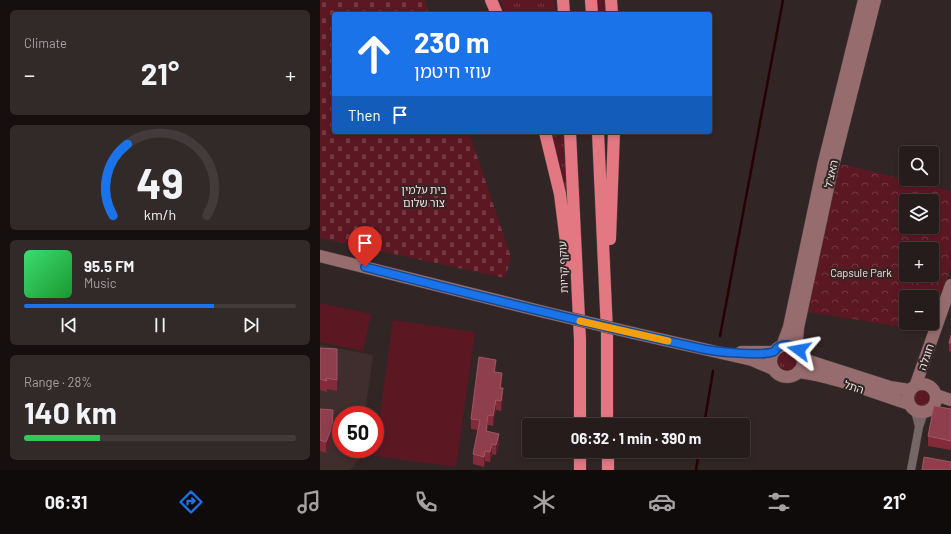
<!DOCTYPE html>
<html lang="en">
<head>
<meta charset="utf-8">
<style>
	:root { --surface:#261c1c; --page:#322929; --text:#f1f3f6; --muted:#a4a1a3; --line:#423a3b; --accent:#1a73e8 }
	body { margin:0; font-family:Barlow,"Noto Sans Hebrew",sans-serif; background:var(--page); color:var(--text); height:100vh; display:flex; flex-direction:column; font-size:15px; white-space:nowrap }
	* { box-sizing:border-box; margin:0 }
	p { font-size:13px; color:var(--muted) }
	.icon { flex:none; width:22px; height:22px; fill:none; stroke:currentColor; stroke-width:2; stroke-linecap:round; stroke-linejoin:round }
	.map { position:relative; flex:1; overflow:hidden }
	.details { display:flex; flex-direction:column; gap:10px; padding:10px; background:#150f0f; width:320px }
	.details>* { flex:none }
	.top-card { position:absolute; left:12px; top:12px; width:380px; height:122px; border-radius:4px; box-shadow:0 2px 6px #0003,0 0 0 1px var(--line); background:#1a73e8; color:#fff; overflow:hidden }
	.buttons { position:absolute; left:579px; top:146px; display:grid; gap:8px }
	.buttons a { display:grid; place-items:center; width:40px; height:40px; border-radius:4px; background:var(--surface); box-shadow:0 2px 6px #0003,0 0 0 1px var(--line); font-size:20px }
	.speed { position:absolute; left:12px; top:406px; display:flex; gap:8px; font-size:20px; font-weight:700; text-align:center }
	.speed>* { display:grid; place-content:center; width:52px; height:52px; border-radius:50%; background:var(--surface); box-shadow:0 2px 6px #0003,0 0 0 1px var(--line); line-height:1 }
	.speed .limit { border:6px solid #d22; background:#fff; color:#111 }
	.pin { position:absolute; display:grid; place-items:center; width:34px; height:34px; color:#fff; margin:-41px -17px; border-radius:50% 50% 50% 0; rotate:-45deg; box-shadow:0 0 4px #0007 }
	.pin .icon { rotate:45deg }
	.me { position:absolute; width:44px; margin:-22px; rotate:283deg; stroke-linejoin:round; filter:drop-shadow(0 0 3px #0008) }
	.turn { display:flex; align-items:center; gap:14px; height:84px; padding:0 16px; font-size:18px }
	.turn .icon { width:52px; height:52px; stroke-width:2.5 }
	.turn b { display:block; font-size:28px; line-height:34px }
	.then { display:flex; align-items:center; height:38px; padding:0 16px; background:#0003; gap:8px; font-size:15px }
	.big { font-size:30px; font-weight:700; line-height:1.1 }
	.details .widget { flex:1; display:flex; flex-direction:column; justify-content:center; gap:6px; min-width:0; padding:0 14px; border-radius:6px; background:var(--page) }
	.details .dial { align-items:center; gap:0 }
	.dial svg { height:104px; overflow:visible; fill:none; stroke:var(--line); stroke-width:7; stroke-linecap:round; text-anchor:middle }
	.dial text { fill:var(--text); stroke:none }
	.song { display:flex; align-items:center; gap:12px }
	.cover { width:48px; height:48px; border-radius:6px; background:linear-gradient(135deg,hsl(140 70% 55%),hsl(130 70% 35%)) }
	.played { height:4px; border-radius:2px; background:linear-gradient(90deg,var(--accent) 70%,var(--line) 70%) }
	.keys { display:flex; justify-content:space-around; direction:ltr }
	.heat { display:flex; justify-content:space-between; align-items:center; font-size:22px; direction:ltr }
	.charge { height:6px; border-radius:3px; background:linear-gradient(90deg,#34c759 28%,var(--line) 0) }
	.trip { position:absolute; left:202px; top:418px; width:228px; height:40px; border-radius:4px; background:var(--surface); box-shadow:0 2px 6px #0003,0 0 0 1px var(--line); font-weight:700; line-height:40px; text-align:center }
	.menu { display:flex; height:64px; justify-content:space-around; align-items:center; background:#0f0b0b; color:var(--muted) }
	.menu .icon { width:28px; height:28px }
	.menu .on { color:var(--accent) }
	.menu b { font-size:18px; color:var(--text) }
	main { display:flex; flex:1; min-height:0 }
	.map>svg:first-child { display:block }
	.built { fill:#402d2e }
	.grass { fill:url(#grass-tufts) }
	.cemetery { fill:url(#cemetery-stones) }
	.park { fill:url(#park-crowns); fill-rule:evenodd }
	.pitch { fill:#5b1823 }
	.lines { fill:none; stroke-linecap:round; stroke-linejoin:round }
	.stream { stroke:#280004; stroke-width:2.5 }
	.street-casing { stroke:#4b4040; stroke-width:9 }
	.secondary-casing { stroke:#4b4040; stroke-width:13 }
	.highway-casing { stroke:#4b4040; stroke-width:13 }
	.street { stroke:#766767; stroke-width:8 }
	.secondary { stroke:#976c6f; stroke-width:12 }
	.highway { stroke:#e37882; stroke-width:12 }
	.secondary-bridge-casing { stroke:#4b4040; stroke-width:13; stroke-linecap:butt }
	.secondary-bridge { stroke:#976c6f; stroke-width:12 }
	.wall { fill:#842b3b }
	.shaded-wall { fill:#5f202b }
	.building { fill:#8f3e4d; stroke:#9d5764 }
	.route-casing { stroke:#114b97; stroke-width:10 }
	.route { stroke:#1a73e8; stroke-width:7 }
	.slow { stroke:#f59e0b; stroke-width:7 }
	.labels { text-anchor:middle; stroke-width:4; stroke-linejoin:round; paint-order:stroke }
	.street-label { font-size:11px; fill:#e8dfdf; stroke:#322525 }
	.park-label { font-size:11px; fill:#f9dcdd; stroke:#322525 }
</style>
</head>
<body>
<main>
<section class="details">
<div class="widget"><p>Climate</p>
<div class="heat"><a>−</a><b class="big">21°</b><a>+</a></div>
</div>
<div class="widget dial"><svg viewBox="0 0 100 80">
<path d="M14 69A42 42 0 1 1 86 69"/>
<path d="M14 69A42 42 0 0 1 25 14" stroke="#1a73e8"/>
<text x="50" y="56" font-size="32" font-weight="700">49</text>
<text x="50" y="72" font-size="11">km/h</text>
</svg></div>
<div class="widget">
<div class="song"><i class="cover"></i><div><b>95.5 FM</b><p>Music</p></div></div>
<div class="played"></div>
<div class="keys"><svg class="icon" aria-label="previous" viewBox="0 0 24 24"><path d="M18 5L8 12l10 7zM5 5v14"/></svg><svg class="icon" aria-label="pause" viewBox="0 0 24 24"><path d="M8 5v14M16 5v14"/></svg><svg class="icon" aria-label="next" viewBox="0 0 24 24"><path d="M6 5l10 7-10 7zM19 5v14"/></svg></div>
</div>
<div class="widget"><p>Range · 28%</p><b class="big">140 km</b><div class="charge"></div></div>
</section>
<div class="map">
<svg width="631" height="470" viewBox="0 0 631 470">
	<defs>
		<pattern id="grass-tufts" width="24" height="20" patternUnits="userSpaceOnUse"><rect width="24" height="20" fill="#5b1823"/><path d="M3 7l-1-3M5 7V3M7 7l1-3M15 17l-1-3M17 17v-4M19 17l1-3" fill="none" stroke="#733942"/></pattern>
		<pattern id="cemetery-stones" width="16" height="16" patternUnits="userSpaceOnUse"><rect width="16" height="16" fill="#5b1823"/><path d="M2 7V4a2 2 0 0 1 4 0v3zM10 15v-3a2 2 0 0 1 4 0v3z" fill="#733942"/></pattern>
		<pattern id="park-crowns" width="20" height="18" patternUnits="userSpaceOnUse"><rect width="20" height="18" fill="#5b1823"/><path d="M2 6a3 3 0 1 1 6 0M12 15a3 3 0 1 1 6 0" fill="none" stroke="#733942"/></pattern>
	</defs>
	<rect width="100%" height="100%" fill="#322525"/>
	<!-- built -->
	<path class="built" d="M 0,345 L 53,355 L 45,415 L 21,415 L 21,449 L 41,449 L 40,458 L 30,470 L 0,470 Z"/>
	<!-- grass -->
	<path class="grass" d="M 180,0 L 234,0 L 236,14 L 187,14 Z
		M 276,0 L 285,0 L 286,14 L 277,14 Z
		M 232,132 L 243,132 L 248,212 L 240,164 Z
		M456 361a11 11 0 1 1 22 0a11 11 0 1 1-22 0Z
		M592 398a10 10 0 1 1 20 0a10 10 0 1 1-20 0Z"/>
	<!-- cemetery -->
	<path class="cemetery" d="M 0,0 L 105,0 L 109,14 L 14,14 L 14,132 L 149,132 L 191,257 L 185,278 L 0,238 Z"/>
	<!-- park -->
	<path class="park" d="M 518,163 L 631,191 L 631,267 L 612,319 L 612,297 L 586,297 L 586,323 L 611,323 L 608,331 L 487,312 ZM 586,201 L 612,201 L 612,227 L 586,227 ZM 586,249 L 612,249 L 612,275 L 586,275 Z"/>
	<!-- pitch -->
	<path class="pitch" d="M 0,303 L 51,314 L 43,351 L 0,342 Z
		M 73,320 L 155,332 L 136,467 L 54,456 Z"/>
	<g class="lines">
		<!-- stream -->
		<path class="stream" d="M 400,336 L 463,0
			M 384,425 L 393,371
			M 376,470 L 379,451"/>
		<defs>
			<path id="street" d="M 595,411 L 599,426
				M 591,470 L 599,427 L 604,412"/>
			<path id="secondary" d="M 0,256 L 224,312
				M 313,333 L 432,360 L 453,369
				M451 361a16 16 0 1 1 32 0a16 16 0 1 1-32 0Z
				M 462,346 L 469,327 L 503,166 L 544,0
				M 479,350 L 477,340 L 478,328 L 511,174 L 555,0
				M 421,352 L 454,352
				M 483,359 L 570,387 L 589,390
				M 478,372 C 513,376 554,393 589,404
				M588 398a14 14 0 1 1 28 0a14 14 0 1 1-28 0Z
				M 596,384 L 631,285
				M 616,395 L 631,400"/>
			<path id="highway" d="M 171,0 L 177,14
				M 243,0 L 244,14
				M 271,0 L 272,14
				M 291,0 L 292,14
				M 225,132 L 240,194 L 249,266
				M 250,132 L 260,340 L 260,425
				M 278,132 L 287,332 L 287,425
				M 290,239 L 294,132
				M 288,451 L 288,470
				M 260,470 L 260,451"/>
		</defs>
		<!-- street casing -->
		<use href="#street" class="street-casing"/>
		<!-- secondary casing -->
		<use href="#secondary" class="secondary-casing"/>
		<!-- highway casing -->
		<use href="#highway" class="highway-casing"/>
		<!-- street -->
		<use href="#street" class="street"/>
		<!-- secondary -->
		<use href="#secondary" class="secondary"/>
		<!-- highway -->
		<use href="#highway" class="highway"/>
		<defs>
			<path id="secondary-bridge" d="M 224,312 L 313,333"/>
		</defs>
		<!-- secondary-bridge casing -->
		<use href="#secondary-bridge" class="secondary-bridge-casing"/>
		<!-- secondary-bridge -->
		<use href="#secondary-bridge" class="secondary-bridge"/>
	</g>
	<!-- wall -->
	<path class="wall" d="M 631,335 L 631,352 L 629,351 L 629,343 Z
		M 0,348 L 17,349 L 17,391 L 7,389 L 7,392 L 0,390 Z
		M 176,370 L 176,372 L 182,383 L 181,388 L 183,398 L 181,411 L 176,410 L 173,426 L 168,425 L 167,432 L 179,444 L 176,455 L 172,454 L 170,462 L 165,461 L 164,467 L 153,464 L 153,454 L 158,430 L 151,429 L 151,419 Z
		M 0,409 L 13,421 L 12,438 L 6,453 L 0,451 Z
		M 631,409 L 631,450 L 608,446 L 608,436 Z"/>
	<!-- shaded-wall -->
	<path class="shaded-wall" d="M 176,360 L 176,370 L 174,382 L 174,372 Z
		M 182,373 L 182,383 L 180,398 L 180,388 Z
		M 183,388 L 183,398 L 181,411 L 181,401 Z
		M 176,400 L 176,410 L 173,426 L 173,416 Z
		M 13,410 L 12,438 L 6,453 L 6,442 Z
		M 168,415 L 168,425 L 166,441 L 166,431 Z
		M 179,434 L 179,444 L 176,455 L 176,445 Z
		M 172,444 L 172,454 L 170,462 L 170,452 Z
		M 165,451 L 165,461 L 164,467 L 164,457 Z"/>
	<!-- building -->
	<path class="building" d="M 631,335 L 631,343 L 629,343 Z
		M 0,348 L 17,349 L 17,380 L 6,378 L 7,381 L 0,379 Z
		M 159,357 L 176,360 L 174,372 L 182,373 L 180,388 L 183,388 L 181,401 L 176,400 L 173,416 L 168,415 L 166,431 L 179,434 L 176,445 L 172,444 L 170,452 L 165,451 L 164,457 L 153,454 L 160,420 L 151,419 Z
		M 614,406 L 631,409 L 631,441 L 608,436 Z
		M 0,409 L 13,410 L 12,427 L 6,442 L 0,440 Z
		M 604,457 L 631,462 L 631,470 L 602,470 Z"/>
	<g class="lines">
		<defs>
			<path id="route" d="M 45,267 C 157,296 270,324 383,349 C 397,352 440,356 453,352 C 456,351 455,350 457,348 C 464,343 473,345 479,350"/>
		</defs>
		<!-- route casing -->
		<use href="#route" class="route-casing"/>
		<!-- route -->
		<use href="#route" class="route"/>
		<!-- slow -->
		<path class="slow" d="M 260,321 L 348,341"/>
	</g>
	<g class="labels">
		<!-- street labels -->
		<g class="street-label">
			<text transform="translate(511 174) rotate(-77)" y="4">האצ"ל</text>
			<text transform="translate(243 267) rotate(-92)" y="4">עוקף קריות</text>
			<text transform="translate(606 357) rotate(-71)" y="4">חוגלה</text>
			<text transform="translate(534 387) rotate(18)" y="4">התל</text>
		</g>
		<!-- park labels -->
		<g class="park-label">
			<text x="104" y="194">בית עלמין<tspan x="104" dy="13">צור שלום</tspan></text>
			<text x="541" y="277">Capsule Park</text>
		</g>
	</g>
</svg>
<div class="buttons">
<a><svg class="icon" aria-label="search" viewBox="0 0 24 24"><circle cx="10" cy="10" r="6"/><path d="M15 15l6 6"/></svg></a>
<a><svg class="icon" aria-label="layers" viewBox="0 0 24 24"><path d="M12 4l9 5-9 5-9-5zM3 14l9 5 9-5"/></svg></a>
<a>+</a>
<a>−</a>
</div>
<div class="speed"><div class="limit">50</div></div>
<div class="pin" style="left:45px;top:267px;background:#d93025"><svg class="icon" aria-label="arrive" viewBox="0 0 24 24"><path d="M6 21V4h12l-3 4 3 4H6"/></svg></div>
<svg class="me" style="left:479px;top:350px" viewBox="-20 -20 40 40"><path d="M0-17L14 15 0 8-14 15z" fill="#1a73e8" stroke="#fff" stroke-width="4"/></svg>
<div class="trip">06:32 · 1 min · 390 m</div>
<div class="top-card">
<div class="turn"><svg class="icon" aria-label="ahead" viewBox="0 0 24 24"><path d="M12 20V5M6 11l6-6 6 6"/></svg><div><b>230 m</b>עוזי חיטמן</div></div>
<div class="then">Then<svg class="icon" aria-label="arrive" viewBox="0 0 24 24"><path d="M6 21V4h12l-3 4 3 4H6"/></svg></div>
</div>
</div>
</main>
<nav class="menu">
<b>06:31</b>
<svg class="icon on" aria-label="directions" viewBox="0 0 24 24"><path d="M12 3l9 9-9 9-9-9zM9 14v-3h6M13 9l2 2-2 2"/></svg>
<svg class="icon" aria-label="music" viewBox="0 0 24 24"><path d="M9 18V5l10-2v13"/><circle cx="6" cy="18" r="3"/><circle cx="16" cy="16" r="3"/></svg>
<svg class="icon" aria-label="phone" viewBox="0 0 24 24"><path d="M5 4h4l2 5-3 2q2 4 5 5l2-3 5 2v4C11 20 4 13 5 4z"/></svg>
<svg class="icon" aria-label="climate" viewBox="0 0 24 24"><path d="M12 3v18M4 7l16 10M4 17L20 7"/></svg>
<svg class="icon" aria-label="car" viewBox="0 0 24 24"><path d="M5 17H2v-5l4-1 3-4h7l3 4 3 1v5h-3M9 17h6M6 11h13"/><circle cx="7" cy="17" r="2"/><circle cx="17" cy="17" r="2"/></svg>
<svg class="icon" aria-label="filters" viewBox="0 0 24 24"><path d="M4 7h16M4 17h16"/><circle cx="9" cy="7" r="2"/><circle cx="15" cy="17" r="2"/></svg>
<b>21°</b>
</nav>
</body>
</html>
